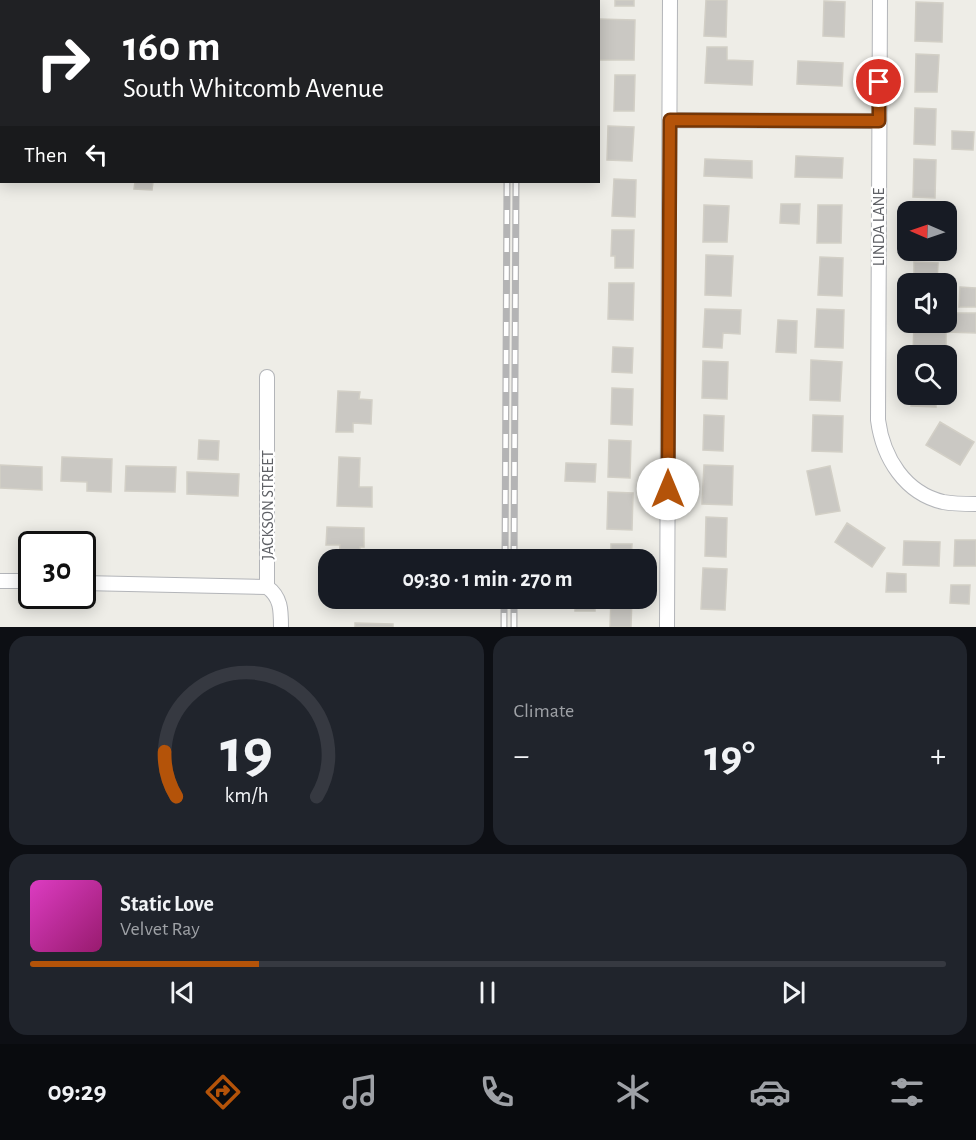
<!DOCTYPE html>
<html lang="en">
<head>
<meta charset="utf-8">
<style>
	:root { --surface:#171b24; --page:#20242c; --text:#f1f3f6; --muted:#9ea1a6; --line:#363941; --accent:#b45309 }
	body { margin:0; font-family:"Alegreya Sans",sans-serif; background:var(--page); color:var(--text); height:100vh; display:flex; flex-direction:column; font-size:22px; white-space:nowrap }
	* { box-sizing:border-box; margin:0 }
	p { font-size:20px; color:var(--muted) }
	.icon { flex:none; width:33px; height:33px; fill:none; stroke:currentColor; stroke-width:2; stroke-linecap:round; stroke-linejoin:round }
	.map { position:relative; height:627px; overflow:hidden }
	.side { display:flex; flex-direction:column; gap:9px; padding:9px; background:#0d0f14; flex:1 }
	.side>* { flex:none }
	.top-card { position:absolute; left:0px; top:0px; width:600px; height:183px; box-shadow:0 3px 15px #0003; background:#202124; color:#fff; overflow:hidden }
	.needle { width:39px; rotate:272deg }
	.tools { position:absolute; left:897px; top:201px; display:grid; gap:12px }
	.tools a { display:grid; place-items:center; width:60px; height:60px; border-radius:12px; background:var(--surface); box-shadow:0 3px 15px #0003; font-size:30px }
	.speed { position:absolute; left:18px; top:531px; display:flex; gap:12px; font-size:30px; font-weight:700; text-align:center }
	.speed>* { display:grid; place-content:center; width:78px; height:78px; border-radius:50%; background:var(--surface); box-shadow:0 3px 15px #0003; line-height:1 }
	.speed .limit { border:3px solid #111; border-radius:9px; background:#fff; color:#111 }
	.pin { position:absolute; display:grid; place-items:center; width:51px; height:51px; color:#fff; margin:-26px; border:3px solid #fff; border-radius:50%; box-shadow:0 2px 6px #0007 }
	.me { position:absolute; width:66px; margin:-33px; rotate:0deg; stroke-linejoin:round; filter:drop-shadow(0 0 4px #0008) }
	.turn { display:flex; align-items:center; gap:21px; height:126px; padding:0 24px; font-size:27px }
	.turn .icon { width:78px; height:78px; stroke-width:2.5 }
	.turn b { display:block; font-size:42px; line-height:51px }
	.then { display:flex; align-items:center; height:57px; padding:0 24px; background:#0003; gap:12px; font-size:22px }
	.big { font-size:45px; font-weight:700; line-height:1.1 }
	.side .card { flex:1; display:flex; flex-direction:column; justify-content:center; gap:9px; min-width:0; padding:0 21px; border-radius:18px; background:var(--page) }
	.side .dial { align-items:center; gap:0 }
	.dial svg { height:156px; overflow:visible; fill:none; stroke:var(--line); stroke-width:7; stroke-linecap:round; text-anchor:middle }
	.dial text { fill:var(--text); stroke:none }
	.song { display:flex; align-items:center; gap:18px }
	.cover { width:72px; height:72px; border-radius:9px; background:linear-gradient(135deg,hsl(310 70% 55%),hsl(320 70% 35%)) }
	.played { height:6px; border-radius:3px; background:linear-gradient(90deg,var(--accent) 25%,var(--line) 25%) }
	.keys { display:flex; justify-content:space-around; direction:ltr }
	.heat { display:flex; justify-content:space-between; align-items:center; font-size:33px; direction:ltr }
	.side .tiles { flex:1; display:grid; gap:9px; grid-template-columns:1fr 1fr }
	.card:last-child { grid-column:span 2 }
	.trip { position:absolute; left:318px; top:549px; width:339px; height:60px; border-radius:18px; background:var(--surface); box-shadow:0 3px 15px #0003; font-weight:700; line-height:60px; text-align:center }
	.tab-bar { display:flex; height:96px; justify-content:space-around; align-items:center; background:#090b0e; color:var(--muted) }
	.tab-bar .icon { width:42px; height:42px }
	.tab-bar .current { color:var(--accent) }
	.tab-bar b { font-size:27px; color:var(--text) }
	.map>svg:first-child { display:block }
	.building { fill:#cac8c3; stroke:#d2cfc6; stroke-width:1.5 }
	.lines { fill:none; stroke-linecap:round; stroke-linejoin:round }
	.street-casing { stroke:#b3b5b9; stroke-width:16 }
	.street { stroke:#fff; stroke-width:14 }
	.rail-casing { stroke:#b4b4b5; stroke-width:7 }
	.rail { stroke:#fff; stroke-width:4.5; stroke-dasharray:14; stroke-linecap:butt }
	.route-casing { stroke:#753606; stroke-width:15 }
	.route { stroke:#b45309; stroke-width:10 }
	.labels { text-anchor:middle; stroke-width:4.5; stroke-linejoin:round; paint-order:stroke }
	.street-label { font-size:16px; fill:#5e6065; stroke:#fff }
</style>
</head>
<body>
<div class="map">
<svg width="976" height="627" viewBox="0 0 976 627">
	<rect width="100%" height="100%" fill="#eeede7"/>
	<!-- building -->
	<path class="building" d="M 615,0 L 634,0 L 634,6 L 615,6 Z
		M 706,0 L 727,0 L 726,37 L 704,36 Z
		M 824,1 L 845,2 L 844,37 L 823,36 Z
		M 916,2 L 943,3 L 942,42 L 915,41 Z
		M 598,19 L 635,20 L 634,60 L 598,60 Z
		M 707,47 L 727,47 L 727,60 L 753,61 L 752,85 L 705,83 Z
		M 916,54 L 939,55 L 937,92 L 915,92 Z
		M 798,61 L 843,63 L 842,86 L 797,84 Z
		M 615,75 L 635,75 L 634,111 L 614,111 Z
		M 915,108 L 936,109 L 935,145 L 914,144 Z
		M 608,126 L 634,127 L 632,161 L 607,160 Z
		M 952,131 L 974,132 L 973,150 L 952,149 Z
		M 796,156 L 843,158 L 842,178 L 795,177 Z
		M 705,159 L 752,161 L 752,178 L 704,176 Z
		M 914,159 L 936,160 L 935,198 L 913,197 Z
		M 614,179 L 636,180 L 635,217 L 612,216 Z
		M 135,182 L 153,182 L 152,190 L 134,189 Z
		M 781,204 L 800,204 L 799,224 L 780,223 Z
		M 704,205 L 729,206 L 727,242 L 703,242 Z
		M 818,205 L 842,205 L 841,243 L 817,243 Z
		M 612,230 L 634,230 L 633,268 L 615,268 L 615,256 L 611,256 Z
		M 706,255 L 733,256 L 731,296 L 705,295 Z
		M 820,257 L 843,258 L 842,296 L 818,295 Z
		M 914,262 L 938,263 L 937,284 L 914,284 Z
		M 609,283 L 634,283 L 633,320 L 608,319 Z
		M 960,287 L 976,288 L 976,307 L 959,307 Z
		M 705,309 L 741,310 L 740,334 L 723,333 L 722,348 L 703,347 Z
		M 817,309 L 844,310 L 843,348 L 815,347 Z
		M 946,313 L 976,313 L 976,333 L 946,332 L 946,356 L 913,355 L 914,322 L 946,322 Z
		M 778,320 L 797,321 L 796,353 L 776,352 Z
		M 613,347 L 633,348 L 632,373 L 612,372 Z
		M 811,360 L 842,362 L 840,401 L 810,400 Z
		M 703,361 L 728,362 L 727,399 L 702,398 Z
		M 612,388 L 633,389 L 632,425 L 611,424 Z
		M 338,391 L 360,392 L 359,399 L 372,400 L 371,424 L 353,423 L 353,432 L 336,432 Z
		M 912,394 L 936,394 L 936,407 L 911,406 Z
		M 704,415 L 724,416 L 723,451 L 703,450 Z
		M 813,415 L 843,416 L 842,452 L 812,451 Z
		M 940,422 L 974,442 L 960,465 L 926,445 Z
		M 199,440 L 219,441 L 218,460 L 198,459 Z
		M 609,440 L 631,441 L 630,478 L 608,477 Z
		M 62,457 L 112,459 L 111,492 L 87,491 L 87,482 L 61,481 Z
		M 339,457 L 360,458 L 359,487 L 372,487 L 372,507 L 337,506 Z
		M 566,463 L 596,464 L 595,482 L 565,481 Z
		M 0,465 L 42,467 L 42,490 L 0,488 Z
		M 704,465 L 733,466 L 732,505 L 702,504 Z
		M 126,466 L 176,467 L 175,492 L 125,491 Z
		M 830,466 L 840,511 L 816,515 L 807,471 Z
		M 187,472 L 239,474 L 238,496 L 187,494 Z
		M 608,492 L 633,493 L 632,530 L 607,529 Z
		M 706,517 L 727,518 L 726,557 L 705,556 Z
		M 847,523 L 885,548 L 872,567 L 835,542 Z
		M 327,527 L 364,528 L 364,547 L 360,547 L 359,560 L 339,560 L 340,545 L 326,545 Z
		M 955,540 L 976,540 L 976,566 L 954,566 Z
		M 904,541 L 940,542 L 939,566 L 903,565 Z
		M 611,544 L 632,544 L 631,560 L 611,560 Z
		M 419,552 L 441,553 L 441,560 L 419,560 Z
		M 703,568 L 727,569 L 725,610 L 701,609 Z
		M 887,573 L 906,574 L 906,592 L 886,592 Z
		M 951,585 L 970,585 L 969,604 L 950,603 Z
		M 575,598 L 595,598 L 595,611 L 575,611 Z
		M 611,598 L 632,598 L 631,627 L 610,627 Z
		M 355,623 L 393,624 L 393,627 L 355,627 Z"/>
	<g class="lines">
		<defs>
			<path id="street" d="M 880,0 L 878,420 C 883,458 905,493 943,502 C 954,504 965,504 976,504
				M 290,2 L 290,0
				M 0,71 L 2,71
				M 670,120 L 879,121
				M 267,377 L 267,587 C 281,597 281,610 281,627
				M 0,581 L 32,581
				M 82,583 L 267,587
				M 667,627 L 670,0"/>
		</defs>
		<!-- street casing -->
		<use href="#street" class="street-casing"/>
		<!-- street -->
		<use href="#street" class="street"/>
		<defs>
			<path id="rail" d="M 508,2 L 508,0
				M 518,2 L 518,0
				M 505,560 L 507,182
				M 514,560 L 516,182
				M 504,627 L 504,598
				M 514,627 L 514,598"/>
		</defs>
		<!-- rail casing -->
		<use href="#rail" class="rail-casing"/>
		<!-- rail -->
		<use href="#rail" class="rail"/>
	</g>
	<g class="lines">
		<defs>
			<path id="route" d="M 668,489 L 670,120 L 879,121 L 879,82"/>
		</defs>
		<!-- route casing -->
		<use href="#route" class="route-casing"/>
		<!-- route -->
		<use href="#route" class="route"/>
	</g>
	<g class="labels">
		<!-- street labels -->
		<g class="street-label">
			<text transform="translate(878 227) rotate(-90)" y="6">LINDA LANE</text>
			<text transform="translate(267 505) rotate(-90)" y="6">JACKSON STREET</text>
		</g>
	</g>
</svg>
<div class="tools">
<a><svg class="needle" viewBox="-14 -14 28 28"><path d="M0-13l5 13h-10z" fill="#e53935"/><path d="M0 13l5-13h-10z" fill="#9ea1a6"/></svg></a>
<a><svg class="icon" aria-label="sound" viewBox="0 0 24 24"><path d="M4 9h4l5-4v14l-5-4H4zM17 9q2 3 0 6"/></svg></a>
<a><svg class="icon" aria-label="search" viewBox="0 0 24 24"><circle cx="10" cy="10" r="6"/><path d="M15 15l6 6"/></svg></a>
</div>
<div class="speed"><div class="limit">30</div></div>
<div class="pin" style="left:879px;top:82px;background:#d93025"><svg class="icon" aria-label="arrive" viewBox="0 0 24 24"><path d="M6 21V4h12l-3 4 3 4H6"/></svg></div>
<svg class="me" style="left:668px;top:489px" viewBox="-20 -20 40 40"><circle r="19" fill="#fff"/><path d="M0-13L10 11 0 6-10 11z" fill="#b45309"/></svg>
<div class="trip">09:30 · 1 min · 270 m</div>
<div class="top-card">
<div class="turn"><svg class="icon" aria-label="right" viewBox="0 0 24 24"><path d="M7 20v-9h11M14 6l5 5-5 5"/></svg><div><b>160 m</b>South Whitcomb Avenue</div></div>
<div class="then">Then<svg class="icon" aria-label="left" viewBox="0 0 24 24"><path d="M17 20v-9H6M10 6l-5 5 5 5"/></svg></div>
</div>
</div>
<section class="side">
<div class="tiles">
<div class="card dial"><svg viewBox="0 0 100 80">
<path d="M14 69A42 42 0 1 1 86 69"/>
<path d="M14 69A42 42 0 0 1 8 46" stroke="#b45309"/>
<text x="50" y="56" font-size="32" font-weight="700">19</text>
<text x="50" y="72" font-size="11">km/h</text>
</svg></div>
<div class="card"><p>Climate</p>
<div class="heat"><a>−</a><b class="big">19°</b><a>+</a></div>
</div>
<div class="card">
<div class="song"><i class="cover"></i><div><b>Static Love</b><p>Velvet Ray</p></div></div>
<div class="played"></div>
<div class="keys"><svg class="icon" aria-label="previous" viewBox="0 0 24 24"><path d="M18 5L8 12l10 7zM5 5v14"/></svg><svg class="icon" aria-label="pause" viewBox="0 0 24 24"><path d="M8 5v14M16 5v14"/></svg><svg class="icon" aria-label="next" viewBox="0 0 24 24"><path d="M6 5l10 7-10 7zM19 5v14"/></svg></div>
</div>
</div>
</section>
<nav class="tab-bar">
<b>09:29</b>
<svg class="icon current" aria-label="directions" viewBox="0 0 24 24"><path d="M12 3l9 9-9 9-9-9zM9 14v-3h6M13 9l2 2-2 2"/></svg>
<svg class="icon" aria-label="music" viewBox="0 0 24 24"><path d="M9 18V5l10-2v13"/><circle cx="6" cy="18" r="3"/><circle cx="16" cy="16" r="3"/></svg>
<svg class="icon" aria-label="phone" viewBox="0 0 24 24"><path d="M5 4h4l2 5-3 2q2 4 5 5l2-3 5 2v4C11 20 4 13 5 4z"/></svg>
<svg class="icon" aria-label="climate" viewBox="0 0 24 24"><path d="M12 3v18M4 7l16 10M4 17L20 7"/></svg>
<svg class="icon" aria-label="car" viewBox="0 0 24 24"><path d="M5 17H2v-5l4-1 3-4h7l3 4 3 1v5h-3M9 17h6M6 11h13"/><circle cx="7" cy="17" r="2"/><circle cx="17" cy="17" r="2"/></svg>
<svg class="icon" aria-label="filters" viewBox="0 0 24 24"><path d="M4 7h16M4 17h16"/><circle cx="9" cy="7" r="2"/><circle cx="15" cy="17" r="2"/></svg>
</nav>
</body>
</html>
